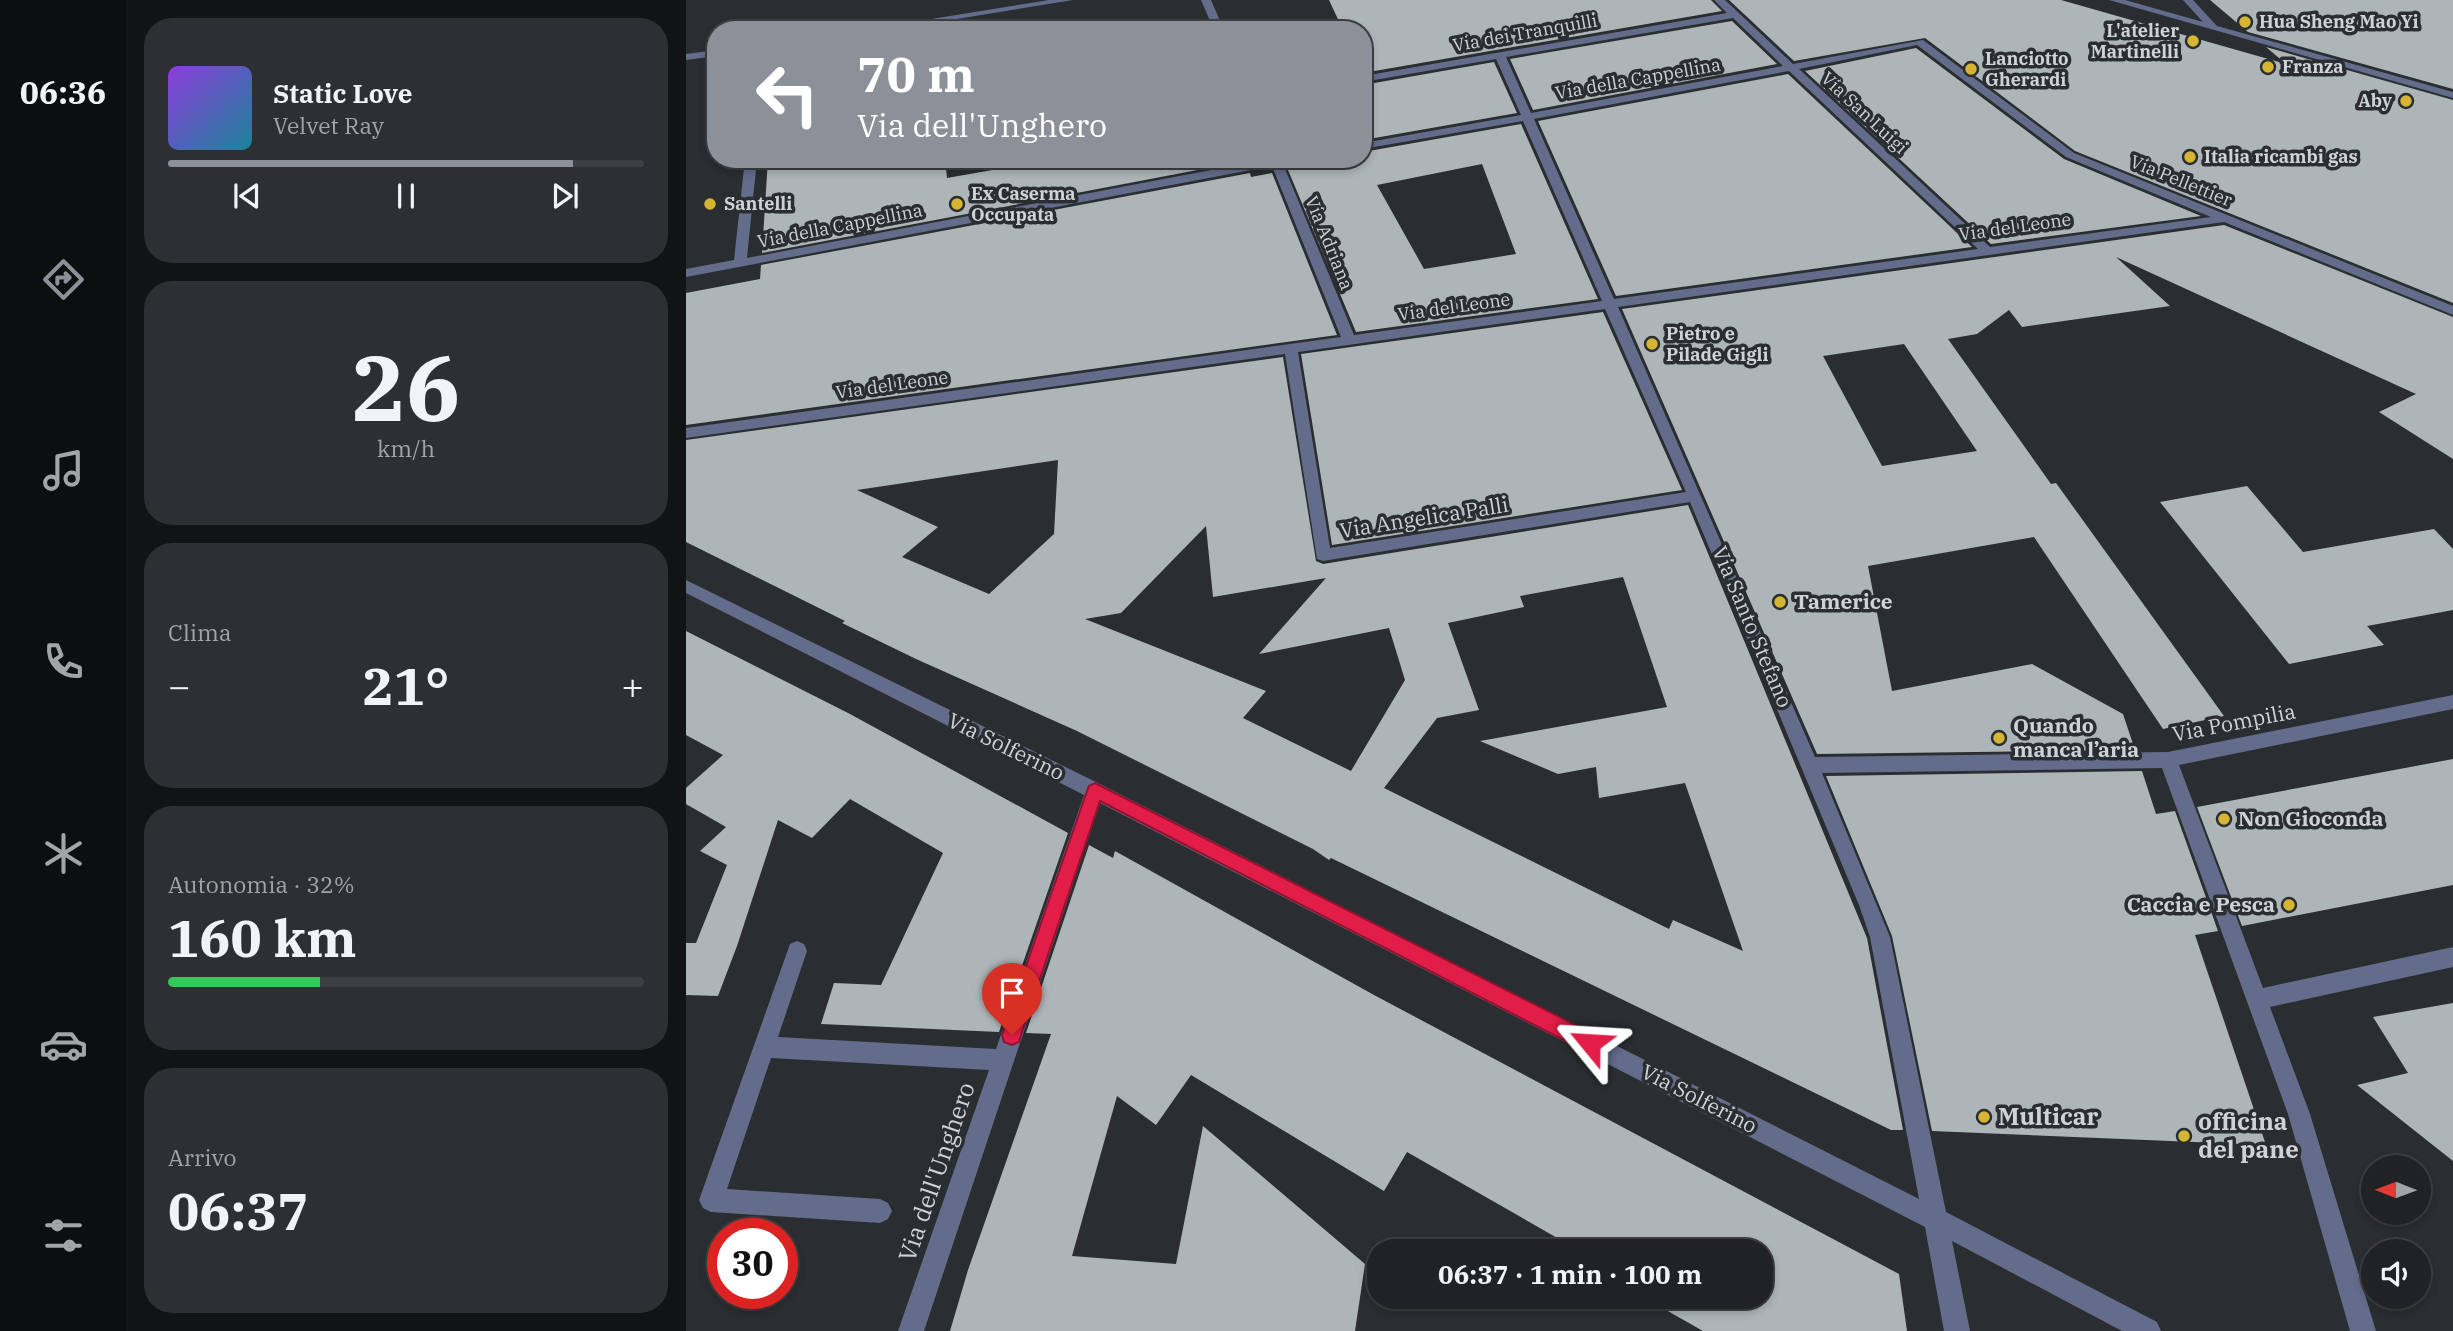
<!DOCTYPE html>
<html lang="it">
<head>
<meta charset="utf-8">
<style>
	:root { --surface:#202225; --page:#2d2f32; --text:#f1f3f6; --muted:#a2a4a7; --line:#3d3f42; --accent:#8c9099 }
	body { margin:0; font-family:"IBM Plex Serif",serif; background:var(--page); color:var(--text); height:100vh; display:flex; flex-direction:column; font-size:26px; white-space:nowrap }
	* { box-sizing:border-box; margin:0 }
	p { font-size:23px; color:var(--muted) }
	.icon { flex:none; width:38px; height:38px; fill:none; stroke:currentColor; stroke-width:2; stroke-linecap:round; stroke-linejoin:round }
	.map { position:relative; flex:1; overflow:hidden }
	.drawer { display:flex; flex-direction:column; gap:18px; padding:18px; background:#121314; width:560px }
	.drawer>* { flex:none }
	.banner { position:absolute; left:21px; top:21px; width:665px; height:147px; border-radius:28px; box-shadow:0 4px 10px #0003,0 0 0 2px var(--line); background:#8c9099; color:#fff; overflow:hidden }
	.needle { width:46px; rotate:271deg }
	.tools { position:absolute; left:1675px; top:1155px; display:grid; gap:14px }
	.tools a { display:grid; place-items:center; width:70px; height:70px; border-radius:50%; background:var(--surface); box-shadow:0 4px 10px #0003,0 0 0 2px var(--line); font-size:35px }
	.speed { position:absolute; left:21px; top:1218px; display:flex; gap:14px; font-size:35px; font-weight:700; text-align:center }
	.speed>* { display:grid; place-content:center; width:91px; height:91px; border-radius:50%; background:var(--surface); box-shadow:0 4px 10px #0003,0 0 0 2px var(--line); line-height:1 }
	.speed .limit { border:10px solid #d22; background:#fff; color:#111 }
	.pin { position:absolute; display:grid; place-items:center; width:60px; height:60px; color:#fff; margin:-72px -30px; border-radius:50% 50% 50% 0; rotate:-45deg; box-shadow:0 0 7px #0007 }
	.pin .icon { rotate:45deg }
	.me { position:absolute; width:77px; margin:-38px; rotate:297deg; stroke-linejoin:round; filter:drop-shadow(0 0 5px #0008) }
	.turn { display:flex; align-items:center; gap:24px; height:147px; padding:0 35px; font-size:32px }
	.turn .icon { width:91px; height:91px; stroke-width:2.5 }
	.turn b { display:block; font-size:49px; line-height:60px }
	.big { font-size:52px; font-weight:700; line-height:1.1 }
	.drawer .widget { flex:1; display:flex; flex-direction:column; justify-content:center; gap:10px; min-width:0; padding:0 24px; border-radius:28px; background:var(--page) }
	.drawer .dial { align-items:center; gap:0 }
	.dial b { font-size:91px; line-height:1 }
	.song { display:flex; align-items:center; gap:21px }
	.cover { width:84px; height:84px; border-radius:10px; background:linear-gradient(135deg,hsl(270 70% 55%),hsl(190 70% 35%)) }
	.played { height:7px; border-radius:4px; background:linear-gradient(90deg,var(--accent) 85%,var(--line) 85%) }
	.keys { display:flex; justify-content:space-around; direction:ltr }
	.heat { display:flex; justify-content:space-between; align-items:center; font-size:38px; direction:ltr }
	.charge { height:10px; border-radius:5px; background:linear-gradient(90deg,#34c759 32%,var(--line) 0) }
	.trip { position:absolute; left:681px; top:1239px; width:406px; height:70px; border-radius:28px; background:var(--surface); box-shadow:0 4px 10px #0003,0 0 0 2px var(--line); font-weight:700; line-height:70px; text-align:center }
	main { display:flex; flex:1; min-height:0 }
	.dock { display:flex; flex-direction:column; width:126px; justify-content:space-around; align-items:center; background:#0d0e0f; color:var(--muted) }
	.dock .icon { width:49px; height:49px }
	.dock .selected { color:var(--accent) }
	.dock b { font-size:32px; color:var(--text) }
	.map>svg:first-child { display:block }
	.building { fill:#aeb5b7; fill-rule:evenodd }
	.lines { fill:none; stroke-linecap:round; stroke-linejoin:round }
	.minor { fill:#636c8b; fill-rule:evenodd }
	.route { fill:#e11d48; stroke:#92132f; stroke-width:2 }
	.poi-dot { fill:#d6b534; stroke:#2a2e31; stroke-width:2.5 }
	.labels { text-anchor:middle; stroke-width:7; stroke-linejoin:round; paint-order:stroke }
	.far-poi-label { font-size:18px; font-weight:bold; fill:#d0d3d5; stroke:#2a2e31; text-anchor:start }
	.far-street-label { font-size:18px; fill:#d0d3d5; stroke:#2a2e31 }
	.street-label { font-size:21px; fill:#d0d3d5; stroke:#2a2e31 }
	.poi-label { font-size:21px; font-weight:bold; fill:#d0d3d5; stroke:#2a2e31; text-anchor:start }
	.near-poi-label { font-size:24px; font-weight:bold; fill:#d0d3d5; stroke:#2a2e31; text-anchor:start }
	.near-street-label { font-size:24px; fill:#d0d3d5; stroke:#2a2e31 }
</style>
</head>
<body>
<main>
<nav class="dock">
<b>06:36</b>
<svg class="icon selected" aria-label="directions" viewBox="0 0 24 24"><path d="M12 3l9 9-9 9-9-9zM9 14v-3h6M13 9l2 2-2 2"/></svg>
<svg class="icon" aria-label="music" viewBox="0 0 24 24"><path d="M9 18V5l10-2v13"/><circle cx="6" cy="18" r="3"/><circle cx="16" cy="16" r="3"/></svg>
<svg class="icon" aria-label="phone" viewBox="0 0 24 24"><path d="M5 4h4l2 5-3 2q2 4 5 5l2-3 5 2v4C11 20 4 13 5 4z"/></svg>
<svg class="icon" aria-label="climate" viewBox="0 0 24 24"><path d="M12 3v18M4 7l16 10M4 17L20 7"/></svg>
<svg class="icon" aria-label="car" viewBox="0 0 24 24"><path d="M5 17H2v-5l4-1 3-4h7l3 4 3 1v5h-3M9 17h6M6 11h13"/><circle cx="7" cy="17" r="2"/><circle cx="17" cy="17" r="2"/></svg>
<svg class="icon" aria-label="filters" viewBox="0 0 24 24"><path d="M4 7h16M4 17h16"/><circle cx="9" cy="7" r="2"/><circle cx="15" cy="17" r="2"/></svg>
</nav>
<section class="drawer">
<div class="widget">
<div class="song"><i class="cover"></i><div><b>Static Love</b><p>Velvet Ray</p></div></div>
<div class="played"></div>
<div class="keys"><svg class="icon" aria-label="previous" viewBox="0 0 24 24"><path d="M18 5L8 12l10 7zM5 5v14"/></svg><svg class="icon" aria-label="pause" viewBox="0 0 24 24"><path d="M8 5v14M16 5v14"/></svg><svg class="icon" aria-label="next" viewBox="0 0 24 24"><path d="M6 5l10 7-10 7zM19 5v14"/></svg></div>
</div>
<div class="widget dial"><b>26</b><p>km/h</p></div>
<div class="widget"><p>Clima</p>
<div class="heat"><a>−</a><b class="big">21°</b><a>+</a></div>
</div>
<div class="widget"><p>Autonomia · 32%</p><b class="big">160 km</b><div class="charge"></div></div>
<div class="widget"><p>Arrivo</p><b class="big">06:37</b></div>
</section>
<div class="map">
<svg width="1767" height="1331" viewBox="0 0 1767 1331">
	<rect width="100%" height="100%" fill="#2a2e31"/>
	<!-- building -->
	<path class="building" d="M 643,0 L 1025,0 L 1036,11 L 677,73 L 677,30 L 657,30 Z
		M 1043,0 L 1375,0 L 1600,64 L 1580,47 L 1767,100 L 1767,303 L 1389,151 L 1239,38 L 1108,61 Z
		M 1524,0 L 1767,0 L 1767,89 L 1562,32 Z
		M 1046,21 L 1091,64 L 847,110 L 824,59 Z
		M 1230,48 L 1378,159 L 1515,216 L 1305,244 L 1119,71 Z
		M 808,62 L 831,113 L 677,140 L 677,85 Z
		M 1102,74 L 1286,247 L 930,296 L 852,121 Z
		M 835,124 L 912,299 L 670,332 L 602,170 L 664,159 L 677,160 L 677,152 ZM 796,164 L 830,254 L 738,269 L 691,185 Z
		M 82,159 L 259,159 L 261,178 L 370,159 L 559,161 L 76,253 Z
		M 564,173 L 565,177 L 586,173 L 651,335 L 0,425 L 0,293 L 74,279 L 75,265 Z
		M 1538,225 L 1767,317 L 1767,459 L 1693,412 L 1730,394 L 1430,257 L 1484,306 L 1336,327 L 1323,310 L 1291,334 L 1262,339 L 1365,484 L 1370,483 L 1538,716 L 1477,729 L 1348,537 L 1182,566 L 1206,691 L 1346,664 L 1437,714 L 1449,750 L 1131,754 L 936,309 ZM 1218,344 L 1291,451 L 1196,466 L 1137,356 Z
		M 917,312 L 996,490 L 646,545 L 615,354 Z
		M 597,357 L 630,561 L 637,564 L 1002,505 L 1181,938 L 1217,1130 L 1205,1130 L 645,858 L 643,860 L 627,849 L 391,731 L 230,659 L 156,623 L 159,621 L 0,542 L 0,440 ZM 372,460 L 368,534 L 303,594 L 216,557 L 252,527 L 171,490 ZM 520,526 L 527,597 L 640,578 L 573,654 L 703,628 L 719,680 L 665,771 L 557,718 L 580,691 L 399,619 L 435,613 ZM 937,577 L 981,707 L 794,741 L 872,774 L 910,767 L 913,798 L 999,783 L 1057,951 L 987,920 L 983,929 L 698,788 L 751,718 L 793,710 L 762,623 L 838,607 L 834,596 Z
		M 1561,486 L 1617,552 L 1748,529 L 1767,549 L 1767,610 L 1681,626 L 1698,645 L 1603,664 L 1474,502 Z
		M 0,631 L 164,714 L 382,833 L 313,1032 L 135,1024 L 148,983 L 195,985 L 257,853 L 164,799 L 126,838 L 92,820 L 51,946 L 32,996 L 0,995 L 0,943 L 10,943 L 41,865 L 14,851 L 40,827 L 0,804 L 0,788 L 37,755 L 0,735 Z
		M 1767,759 L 1767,885 L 1556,926 L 1511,807 Z
		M 1456,771 L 1470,814 L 1489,811 L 1532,931 L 1509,935 L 1580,1145 L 1246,1131 L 1206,936 L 1140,776 Z
		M 403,845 L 427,858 L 429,851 L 688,995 L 1213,1274 L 1221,1331 L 1017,1331 L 957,1297 L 1074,1297 L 1074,1251 L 877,1251 L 875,1250 L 880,1243 L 721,1152 L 698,1191 L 505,1075 L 470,1125 L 431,1096 L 386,1256 L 490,1264 L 517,1126 L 679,1264 L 669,1331 L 264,1331 L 282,1270 L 365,1034 L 340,1033 Z
		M 1767,1003 L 1767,1161 L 1671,1085 L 1722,1073 L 1687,1017 Z"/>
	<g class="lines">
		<!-- minor -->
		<path class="minor" d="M 363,0 L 387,0 L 204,30 L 177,30 Z
			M 515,0 L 525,0 L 538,30 L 528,30 Z
			M 1028,0 L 1039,0 L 1107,64 L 1237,40 L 1388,153 L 1767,306 L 1767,315 L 1538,222 L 932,307 L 1129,757 L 1482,752 L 1767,695 L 1767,709 L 1493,765 L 1577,988 L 1767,947 L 1767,967 L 1584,1007 L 1624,1114 L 1690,1331 L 1664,1331 L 1602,1114 L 1476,768 L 1136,773 L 1204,937 L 1260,1212 L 1471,1322 L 1475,1331 L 1436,1331 L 1266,1241 L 1284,1331 L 1258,1331 L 1239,1227 L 414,803 L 238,1331 L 212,1331 L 303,1070 L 85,1058 L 41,1189 L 194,1199 L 202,1203 L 206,1211 L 202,1219 L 194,1223 L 25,1212 L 17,1208 L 13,1200 L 104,944 L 111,941 L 118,944 L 121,951 L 92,1037 L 310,1049 L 398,795 L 0,593 L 0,580 L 416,785 L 1233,1199 L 1184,937 L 1173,905 L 1004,502 L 637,561 L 631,559 L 599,354 L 0,438 L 0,428 L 655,337 L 586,166 L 0,277 L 0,269 L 48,260 L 59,159 L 71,159 L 61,258 L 583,159 L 609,159 L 597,164 L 668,335 L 916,301 L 837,121 L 677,149 L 677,143 L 835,115 L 810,59 L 677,82 L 677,76 L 1041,13 ZM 1047,18 L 1097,66 L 845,113 L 820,57 ZM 1231,45 L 1380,157 L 1525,217 L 1304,247 L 1113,69 ZM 1103,71 L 1292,249 L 928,299 L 848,119 ZM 919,309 L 1000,492 L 644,548 L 612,352 Z
			M 1423,0 L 1439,0 L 1517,22 L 1497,0 L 1507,0 L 1531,26 L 1767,92 L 1767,98 Z
			M 30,50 L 30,56 L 0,60 L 0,54 Z"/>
	</g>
	<!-- route -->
	<path class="route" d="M 409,783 L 911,1036 L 914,1043 L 911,1050 L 904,1053 L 897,1050 L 414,801 L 335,1035 L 333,1042 L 326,1045 L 318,1042 L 316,1035 L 401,791 L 403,786 Z"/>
	<!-- markers -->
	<g class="poi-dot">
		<circle cx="1559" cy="22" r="7"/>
		<circle cx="1507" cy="41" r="7"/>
		<circle cx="1582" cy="67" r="7"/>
		<circle cx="1285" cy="69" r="7"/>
		<circle cx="1720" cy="101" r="7"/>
		<circle cx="1504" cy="157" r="7"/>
		<circle cx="24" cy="204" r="7"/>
		<circle cx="271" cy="204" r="7"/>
		<circle cx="966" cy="344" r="7"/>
		<circle cx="1094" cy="602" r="7"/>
		<circle cx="1313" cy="738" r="7"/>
		<circle cx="1538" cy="819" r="7"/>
		<circle cx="1603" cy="905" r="7"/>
		<circle cx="1298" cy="1117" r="7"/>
		<circle cx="1498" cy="1136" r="7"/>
	</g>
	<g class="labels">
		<!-- far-poi labels -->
		<g class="far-poi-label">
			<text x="1573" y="28">Hua Sheng Mao Yi</text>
			<text x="1493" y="37" text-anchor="end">L'atelier<tspan x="1493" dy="21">Martinelli</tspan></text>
			<text x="1299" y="65">Lanciotto<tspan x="1299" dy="21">Gherardi</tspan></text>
			<text x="1596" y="73">Franza</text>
			<text x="1706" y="107" text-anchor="end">Aby</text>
			<text x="1518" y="163">Italia ricambi gas</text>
			<text x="285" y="200">Ex Caserma<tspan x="285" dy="21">Occupata</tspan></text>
			<text x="38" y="210">Santelli</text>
			<text x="980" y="340">Pietro e<tspan x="980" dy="21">Pilade Gigli</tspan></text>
		</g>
		<!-- far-street labels -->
		<g class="far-street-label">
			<text transform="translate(839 33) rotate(-10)" y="6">Via dei Tranquilli</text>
			<text transform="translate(952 79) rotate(-10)" y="6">Via della Cappellina</text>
			<text transform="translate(1178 113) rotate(43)" y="6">Via San Luigi</text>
			<text transform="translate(1495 181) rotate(22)" y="6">Via Pellettier</text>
			<text transform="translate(154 226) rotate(-11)" y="6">Via della Cappellina</text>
			<text transform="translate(1329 227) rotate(-8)" y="6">Via del Leone</text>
			<text transform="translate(643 243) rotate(68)" y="6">Via Adriana</text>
			<text transform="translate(768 307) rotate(-8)" y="6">Via del Leone</text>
			<text transform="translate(206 385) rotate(-8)" y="6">Via del Leone</text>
		</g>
		<!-- street labels -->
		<g class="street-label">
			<text transform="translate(738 518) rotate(-9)" y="7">Via Angelica Palli</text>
			<text transform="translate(1066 627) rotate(67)" y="7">Via Santo Stefano</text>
			<text transform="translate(1548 723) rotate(-11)" y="7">Via Pompilia</text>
			<text transform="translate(320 747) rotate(26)" y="7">Via Solferino</text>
			<text transform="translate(1013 1099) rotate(27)" y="7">Via Solferino</text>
		</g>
		<!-- poi labels -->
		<g class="poi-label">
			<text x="1108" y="609">Tamerice</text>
			<text x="1327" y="733">Quando<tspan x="1327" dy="24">manca l’aria</tspan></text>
			<text x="1552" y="826">Non Gioconda</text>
			<text x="1589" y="912" text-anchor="end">Caccia e Pesca</text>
		</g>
		<!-- near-poi labels -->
		<g class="near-poi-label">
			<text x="1312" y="1125">Multicar</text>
			<text x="1512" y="1130">officina<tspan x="1512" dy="28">del pane</tspan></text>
		</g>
		<!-- near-street labels -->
		<g class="near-street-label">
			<text transform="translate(251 1172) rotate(-71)" y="8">Via dell'Unghero</text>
		</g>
	</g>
</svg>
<div class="tools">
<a><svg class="needle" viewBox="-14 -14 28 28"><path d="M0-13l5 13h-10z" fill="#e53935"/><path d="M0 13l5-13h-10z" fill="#a2a4a7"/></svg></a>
<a><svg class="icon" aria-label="sound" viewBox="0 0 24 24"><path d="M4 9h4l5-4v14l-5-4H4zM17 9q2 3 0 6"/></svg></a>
</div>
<div class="speed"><div class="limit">30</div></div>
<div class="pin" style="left:326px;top:1035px;background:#d93025"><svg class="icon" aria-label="arrive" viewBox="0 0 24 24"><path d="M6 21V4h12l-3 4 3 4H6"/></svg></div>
<svg class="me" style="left:904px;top:1043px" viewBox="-20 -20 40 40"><path d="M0-17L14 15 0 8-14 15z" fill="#e11d48" stroke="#fff" stroke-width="4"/></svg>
<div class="trip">06:37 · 1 min · 100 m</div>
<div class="banner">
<div class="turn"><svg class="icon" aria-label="left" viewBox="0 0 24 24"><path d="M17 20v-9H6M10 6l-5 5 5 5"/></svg><div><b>70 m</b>Via dell'Unghero</div></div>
</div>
</div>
</main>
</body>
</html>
